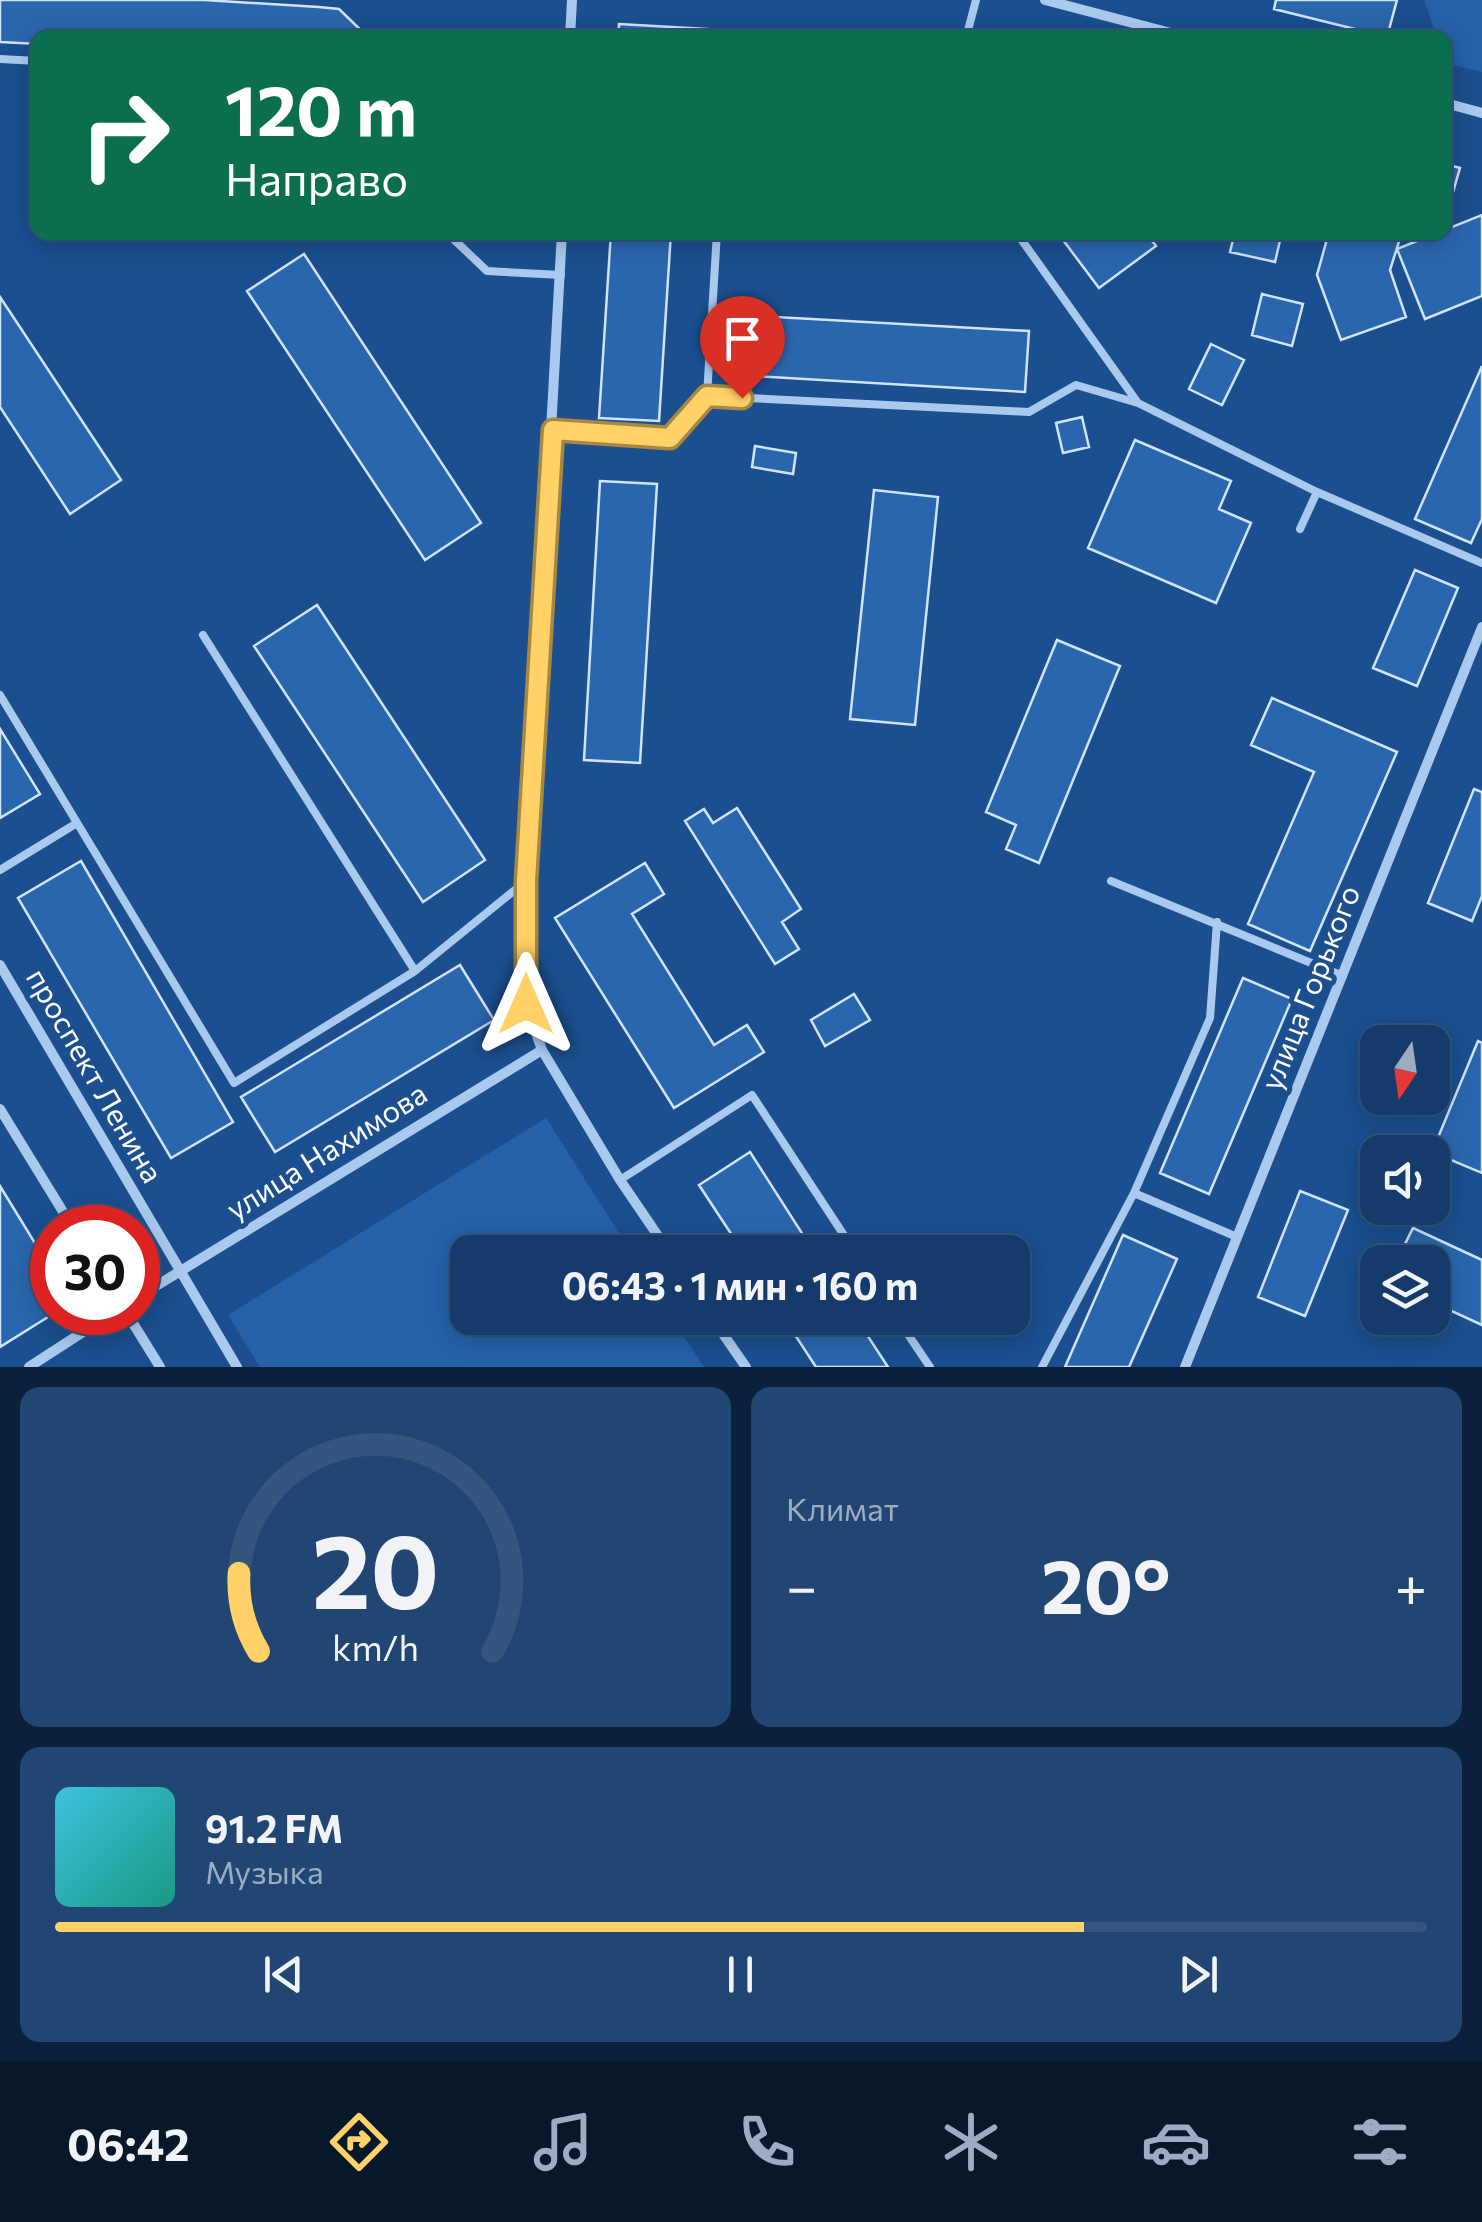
<!DOCTYPE html>
<html lang="ru">
<head>
<meta charset="utf-8">
<style>
	:root { --surface:#143b6b; --page:#214673; --text:#f1f3f6; --muted:#9dadc1; --line:#33557e; --accent:#ffd166 }
	body { margin:0; font-family:Commissioner,sans-serif; background:var(--page); color:var(--text); height:100vh; display:flex; flex-direction:column; font-size:38px; white-space:nowrap }
	* { box-sizing:border-box; margin:0 }
	p { font-size:32px; color:var(--muted) }
	.icon { flex:none; width:55px; height:55px; fill:none; stroke:currentColor; stroke-width:2; stroke-linecap:round; stroke-linejoin:round }
	.map { position:relative; height:1367px; overflow:hidden }
	.drawer { display:flex; flex-direction:column; gap:20px; padding:20px; background:#0b203b; flex:1 }
	.drawer>* { flex:none }
	.banner { position:absolute; left:30px; top:30px; width:1422px; height:210px; border-radius:20px; box-shadow:0 5px 25px #0003,0 0 0 2px var(--line); background:#0b6e4f; color:#fff; overflow:hidden }
	.needle { width:65px; rotate:193deg }
	.fabs { position:absolute; left:1360px; top:1025px; display:grid; gap:20px }
	.fabs a { display:grid; place-items:center; width:90px; height:90px; border-radius:20px; background:var(--surface); box-shadow:0 5px 25px #0003,0 0 0 2px var(--line); font-size:50px }
	.speed { position:absolute; left:30px; top:1205px; display:flex; gap:20px; font-size:50px; font-weight:700; text-align:center }
	.speed>* { display:grid; place-content:center; width:130px; height:130px; border-radius:50%; background:var(--surface); box-shadow:0 5px 25px #0003,0 0 0 2px var(--line); line-height:1 }
	.speed .limit { border:15px solid #d22; background:#fff; color:#111 }
	.pin { position:absolute; display:grid; place-items:center; width:85px; height:85px; color:#fff; margin:-102px -42px; border-radius:50% 50% 50% 0; rotate:-45deg; box-shadow:0 0 10px #0007 }
	.pin .icon { rotate:45deg }
	.me { position:absolute; width:110px; margin:-55px; rotate:0deg; stroke-linejoin:round; filter:drop-shadow(0 0 8px #0008) }
	.turn { display:flex; align-items:center; gap:35px; height:210px; padding:0 30px; font-size:45px }
	.turn .icon { width:130px; height:130px; stroke-width:2.5 }
	.turn b { display:block; font-size:70px; line-height:85px }
	.big { font-size:75px; font-weight:700; line-height:1.1 }
	.drawer .card { flex:1; display:flex; flex-direction:column; justify-content:center; gap:15px; min-width:0; padding:0 35px; border-radius:20px; background:var(--page) }
	.drawer .dial { align-items:center; gap:0 }
	.dial svg { height:260px; overflow:visible; fill:none; stroke:var(--line); stroke-width:7; stroke-linecap:round; text-anchor:middle }
	.dial text { fill:var(--text); stroke:none }
	.song { display:flex; align-items:center; gap:30px }
	.cover { width:120px; height:120px; border-radius:15px; background:linear-gradient(135deg,hsl(190 70% 55%),hsl(170 70% 35%)) }
	.played { height:10px; border-radius:5px; background:linear-gradient(90deg,var(--accent) 75%,var(--line) 75%) }
	.keys { display:flex; justify-content:space-around; direction:ltr }
	.heat { display:flex; justify-content:space-between; align-items:center; font-size:55px; direction:ltr }
	.drawer .tiles { flex:1; display:grid; gap:20px; grid-template-columns:1fr 1fr }
	.card:last-child { grid-column:span 2 }
	.trip { position:absolute; left:450px; top:1235px; width:580px; height:100px; border-radius:20px; background:var(--surface); box-shadow:0 5px 25px #0003,0 0 0 2px var(--line); font-weight:700; line-height:100px; text-align:center }
	.menu { display:flex; height:160px; justify-content:space-around; align-items:center; background:#08182b; color:var(--muted) }
	.menu .icon { width:70px; height:70px }
	.menu .active { color:var(--accent) }
	.menu b { font-size:45px; color:var(--text) }
	.map>svg:first-child { display:block }
	.green { fill:#2461a8 }
	.building { fill:#2a66ad; stroke:#cfe3fa; stroke-width:2.5 }
	.lines { fill:none; stroke-linecap:round; stroke-linejoin:round }
	.lane { stroke:#a9c9ee; stroke-width:8 }
	.street { stroke:#a9c9ee; stroke-width:10 }
	.route-casing { stroke:#a68842; stroke-width:25 }
	.route { stroke:#ffd166; stroke-width:18 }
	.labels { text-anchor:middle; stroke-width:10; stroke-linejoin:round; paint-order:stroke }
	.street-label { font-size:30px; fill:#fff; stroke:#1b4f8f }
</style>
</head>
<body>
<div class="map">
<svg width="1482" height="1367" viewBox="0 0 1482 1367">
	<rect width="100%" height="100%" fill="#1b4f8f"/>
	<!-- green -->
	<path class="green" d="M 1424,0 L 1482,0 L 1482,72 L 1445,63 L 1445,38 L 1437,37 Z
		M 546,1118 L 631,1252 L 468,1252 L 468,1318 L 672,1318 L 704,1367 L 260,1367 L 228,1315 Z"/>
	<!-- building -->
	<path class="building" d="M 0,0 L 204,0 L 319,7 L 339,9 L 369,38 L 38,38 L 38,44 L 0,42 Z
		M 1276,0 L 1397,0 L 1387,37 L 1274,9 Z
		M 619,24 L 862,38 L 618,38 Z
		M 1445,164 L 1460,168 L 1449,206 L 1445,207 Z
		M 1482,215 L 1482,296 L 1425,319 L 1397,249 Z
		M 611,232 L 671,232 L 659,421 L 599,418 Z
		M 1057,232 L 1146,232 L 1156,246 L 1099,288 Z
		M 1235,232 L 1282,232 L 1275,262 L 1230,252 Z
		M 1329,232 L 1402,232 L 1390,270 L 1406,317 L 1341,340 L 1317,275 Z
		M 304,254 L 481,523 L 425,560 L 247,291 Z
		M 1262,294 L 1303,304 L 1292,346 L 1252,335 Z
		M 0,297 L 121,480 L 70,514 L 0,407 Z
		M 741,315 L 1029,331 L 1025,392 L 737,375 Z
		M 1211,344 L 1244,360 L 1222,405 L 1189,389 Z
		M 1482,366 L 1482,519 L 1471,543 L 1415,519 Z
		M 1082,417 L 1089,447 L 1063,453 L 1056,423 Z
		M 1135,440 L 1231,481 L 1219,509 L 1251,523 L 1216,603 L 1088,548 Z
		M 755,446 L 796,453 L 793,474 L 752,467 Z
		M 600,481 L 657,484 L 640,763 L 584,760 Z
		M 874,490 L 938,497 L 915,725 L 850,719 Z
		M 1415,570 L 1458,588 L 1417,686 L 1373,668 Z
		M 317,605 L 485,860 L 423,902 L 254,646 Z
		M 1057,640 L 1120,666 L 1039,863 L 1006,849 L 1016,825 L 986,812 Z
		M 1272,698 L 1397,752 L 1310,951 L 1248,924 L 1314,772 L 1251,745 Z
		M 0,729 L 40,794 L 0,818 Z
		M 1474,789 L 1482,792 L 1482,896 L 1472,921 L 1428,903 Z
		M 737,808 L 801,909 L 782,922 L 799,949 L 775,964 L 685,821 L 704,809 L 713,823 Z
		M 81,861 L 233,1122 L 171,1158 L 18,898 Z
		M 645,863 L 664,894 L 632,914 L 714,1045 L 747,1025 L 764,1052 L 674,1108 L 555,918 Z
		M 460,965 L 494,1020 L 275,1152 L 241,1097 Z
		M 1243,978 L 1292,999 L 1209,1194 L 1160,1173 Z
		M 854,994 L 870,1020 L 825,1046 L 811,1020 Z
		M 1478,1041 L 1482,1043 L 1482,1173 L 1432,1152 Z
		M 750,1152 L 814,1252 L 743,1252 L 699,1185 Z
		M 0,1186 L 52,1271 L 52,1312 L 56,1312 L 0,1347 Z
		M 1300,1191 L 1348,1210 L 1305,1316 L 1258,1297 Z
		M 1413,1228 L 1482,1260 L 1482,1325 L 1432,1302 L 1432,1262 L 1396,1262 Z
		M 1123,1235 L 1177,1259 L 1129,1367 L 1065,1367 Z
		M 784,1318 L 856,1318 L 888,1367 L 816,1367 Z"/>
	<g class="lines">
		<!-- lane -->
		<path class="lane" d="M 966,38 L 976,0
			M 0,59 L 38,61
			M 446,232 L 487,271 L 561,275
			M 1016,232 L 1138,403 L 1317,492 L 1482,563
			M 707,396 L 1029,412 L 1076,385 L 1138,403
			M 553,430 L 670,438 L 707,396 L 717,232
			M 1300,529 L 1317,492
			M 203,635 L 415,971
			M 0,695 L 234,1083 L 415,971 L 526,881
			M 0,870 L 77,823
			M 1111,881 L 1343,976
			M 620,1180 L 752,1095 L 855,1252
			M 1134,1193 L 1237,1237
			M 897,1318 L 930,1367
			M 1042,1367 L 1134,1193 L 1210,1018 L 1217,922"/>
		<!-- street -->
		<path class="street" d="M 1045,0 L 1190,38
			M 570,38 L 572,0
			M 1445,103 L 1482,113
			M 562,232 L 526,881 L 526,1004 L 542,1050 L 620,1180 L 669,1252
			M 0,965 L 237,1367
			M 0,1109 L 73,1228
			M 138,1297 L 542,1050
			M 126,1312 L 160,1367
			M 712,1318 L 746,1367
			M 29,1367 L 114,1312
			M 1185,1367 L 1482,627"/>
	</g>
	<g class="lines">
		<defs>
			<path id="route" d="M 526,1004 L 526,881 L 553,430 L 670,438 L 707,396 L 742,398"/>
		</defs>
		<!-- route casing -->
		<use href="#route" class="route-casing"/>
		<!-- route -->
		<use href="#route" class="route"/>
	</g>
	<g class="labels">
		<!-- street labels -->
		<g class="street-label">
			<text transform="translate(1311 988) rotate(-68)" y="10">улица Горького</text>
			<text transform="translate(94 1076) rotate(60)" y="10">проспект Ленина</text>
			<text transform="translate(327 1152) rotate(-32)" y="10">улица Нахимова</text>
		</g>
	</g>
</svg>
<div class="fabs">
<a><svg class="needle" viewBox="-14 -14 28 28"><path d="M0-13l5 13h-10z" fill="#e53935"/><path d="M0 13l5-13h-10z" fill="#9dadc1"/></svg></a>
<a><svg class="icon" aria-label="sound" viewBox="0 0 24 24"><path d="M4 9h4l5-4v14l-5-4H4zM17 9q2 3 0 6"/></svg></a>
<a><svg class="icon" aria-label="layers" viewBox="0 0 24 24"><path d="M12 4l9 5-9 5-9-5zM3 14l9 5 9-5"/></svg></a>
</div>
<div class="speed"><div class="limit">30</div></div>
<div class="pin" style="left:742px;top:398px;background:#d93025"><svg class="icon" aria-label="arrive" viewBox="0 0 24 24"><path d="M6 21V4h12l-3 4 3 4H6"/></svg></div>
<svg class="me" style="left:526px;top:1004px" viewBox="-20 -20 40 40"><path d="M0-17L14 15 0 8-14 15z" fill="#ffd166" stroke="#fff" stroke-width="4"/></svg>
<div class="trip">06:43 · 1 мин · 160 m</div>
<div class="banner">
<div class="turn"><svg class="icon" aria-label="right" viewBox="0 0 24 24"><path d="M7 20v-9h11M14 6l5 5-5 5"/></svg><div><b>120 m</b>Направо</div></div>
</div>
</div>
<section class="drawer">
<div class="tiles">
<div class="card dial"><svg viewBox="0 0 100 80">
<path d="M14 69A42 42 0 1 1 86 69"/>
<path d="M14 69A42 42 0 0 1 8 45" stroke="#ffd166"/>
<text x="50" y="56" font-size="32" font-weight="700">20</text>
<text x="50" y="72" font-size="11">km/h</text>
</svg></div>
<div class="card"><p>Климат</p>
<div class="heat"><a>−</a><b class="big">20°</b><a>+</a></div>
</div>
<div class="card">
<div class="song"><i class="cover"></i><div><b>91.2 FM</b><p>Музыка</p></div></div>
<div class="played"></div>
<div class="keys"><svg class="icon" aria-label="previous" viewBox="0 0 24 24"><path d="M18 5L8 12l10 7zM5 5v14"/></svg><svg class="icon" aria-label="pause" viewBox="0 0 24 24"><path d="M8 5v14M16 5v14"/></svg><svg class="icon" aria-label="next" viewBox="0 0 24 24"><path d="M6 5l10 7-10 7zM19 5v14"/></svg></div>
</div>
</div>
</section>
<nav class="menu">
<b>06:42</b>
<svg class="icon active" aria-label="directions" viewBox="0 0 24 24"><path d="M12 3l9 9-9 9-9-9zM9 14v-3h6M13 9l2 2-2 2"/></svg>
<svg class="icon" aria-label="music" viewBox="0 0 24 24"><path d="M9 18V5l10-2v13"/><circle cx="6" cy="18" r="3"/><circle cx="16" cy="16" r="3"/></svg>
<svg class="icon" aria-label="phone" viewBox="0 0 24 24"><path d="M5 4h4l2 5-3 2q2 4 5 5l2-3 5 2v4C11 20 4 13 5 4z"/></svg>
<svg class="icon" aria-label="climate" viewBox="0 0 24 24"><path d="M12 3v18M4 7l16 10M4 17L20 7"/></svg>
<svg class="icon" aria-label="car" viewBox="0 0 24 24"><path d="M5 17H2v-5l4-1 3-4h7l3 4 3 1v5h-3M9 17h6M6 11h13"/><circle cx="7" cy="17" r="2"/><circle cx="17" cy="17" r="2"/></svg>
<svg class="icon" aria-label="filters" viewBox="0 0 24 24"><path d="M4 7h16M4 17h16"/><circle cx="9" cy="7" r="2"/><circle cx="15" cy="17" r="2"/></svg>
</nav>
</body>
</html>
